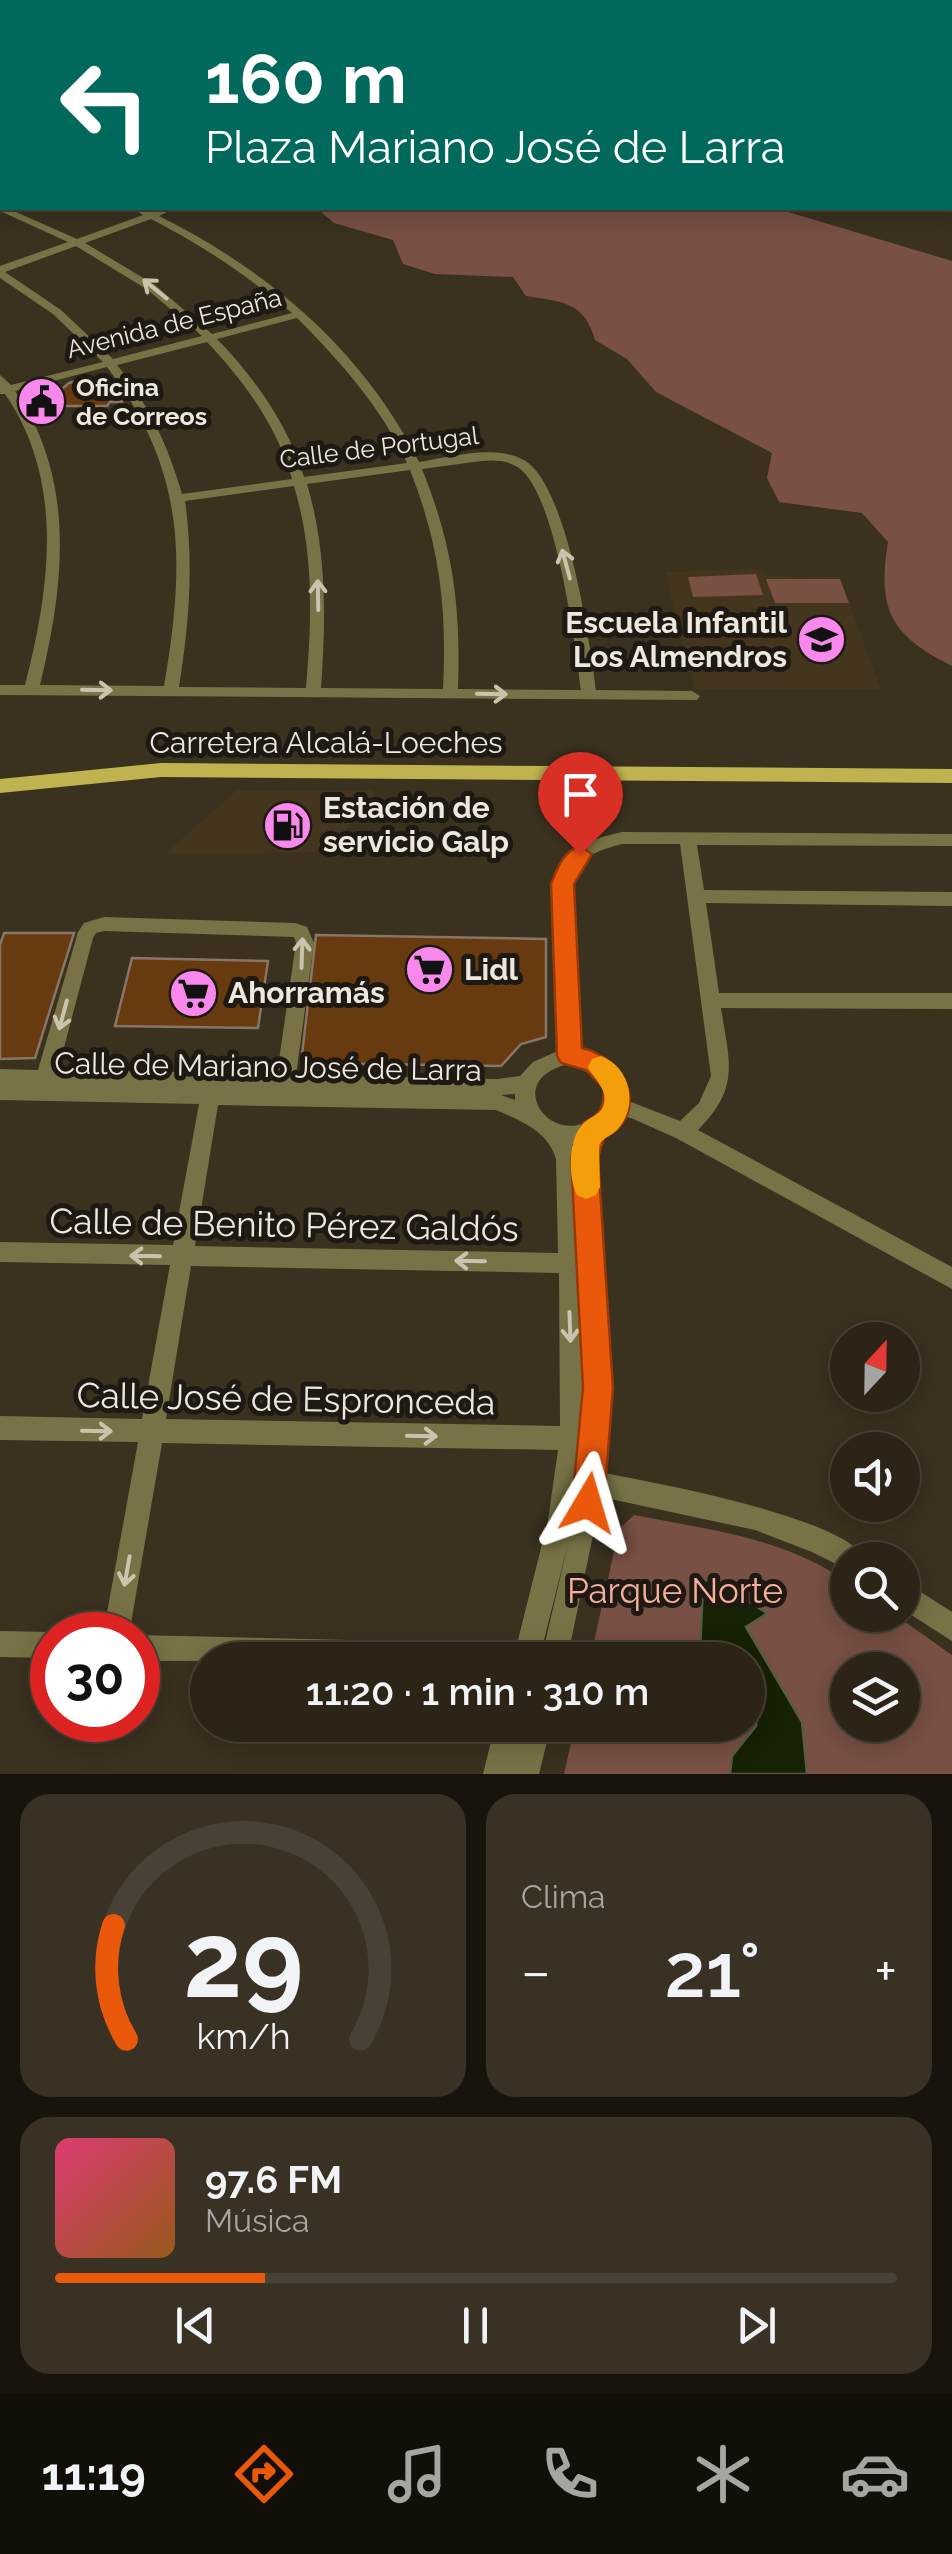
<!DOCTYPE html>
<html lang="es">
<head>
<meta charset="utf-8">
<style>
	:root { --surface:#2c2517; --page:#383124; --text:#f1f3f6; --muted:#a6a5a1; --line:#484236; --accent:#ea580c }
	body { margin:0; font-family:Raleway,sans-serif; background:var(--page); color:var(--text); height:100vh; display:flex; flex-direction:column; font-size:38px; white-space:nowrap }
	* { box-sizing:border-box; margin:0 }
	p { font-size:32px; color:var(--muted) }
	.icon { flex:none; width:55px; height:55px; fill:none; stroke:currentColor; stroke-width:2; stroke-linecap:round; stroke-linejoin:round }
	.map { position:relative; height:1774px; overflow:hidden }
	.side { display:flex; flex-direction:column; gap:20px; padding:20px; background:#18140d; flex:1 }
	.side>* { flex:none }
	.banner { position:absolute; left:0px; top:0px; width:952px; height:210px; box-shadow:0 5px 25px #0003,0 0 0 2px var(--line); background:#00695c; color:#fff; overflow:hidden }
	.needle { width:65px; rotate:22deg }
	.fabs { position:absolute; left:830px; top:1322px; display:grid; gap:20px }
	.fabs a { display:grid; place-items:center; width:90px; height:90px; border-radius:50%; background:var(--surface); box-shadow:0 5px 25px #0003,0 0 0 2px var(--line); font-size:50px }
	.speed { position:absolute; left:30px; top:1612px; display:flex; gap:20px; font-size:50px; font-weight:700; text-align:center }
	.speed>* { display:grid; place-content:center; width:130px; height:130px; border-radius:50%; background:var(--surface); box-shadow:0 5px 25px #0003,0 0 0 2px var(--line); line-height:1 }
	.speed .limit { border:15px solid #d22; background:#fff; color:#111 }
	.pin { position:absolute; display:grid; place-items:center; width:85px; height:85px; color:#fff; margin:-102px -42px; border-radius:50% 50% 50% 0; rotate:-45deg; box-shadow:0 0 10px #0007 }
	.pin .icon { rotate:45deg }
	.me { position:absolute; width:110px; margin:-55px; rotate:7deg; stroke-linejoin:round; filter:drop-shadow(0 0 8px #0008) }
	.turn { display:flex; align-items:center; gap:35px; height:210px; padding:0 40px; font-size:45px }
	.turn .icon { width:130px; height:130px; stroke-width:2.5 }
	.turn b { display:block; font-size:70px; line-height:85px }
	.big { font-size:75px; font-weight:600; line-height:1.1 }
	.side .tile { flex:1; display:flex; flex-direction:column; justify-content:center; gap:15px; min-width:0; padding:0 35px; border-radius:30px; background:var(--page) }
	.side .dial { align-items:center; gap:0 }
	.dial svg { height:260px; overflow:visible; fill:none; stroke:var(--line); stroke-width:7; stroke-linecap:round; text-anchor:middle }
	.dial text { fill:var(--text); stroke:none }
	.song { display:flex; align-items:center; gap:30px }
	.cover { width:120px; height:120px; border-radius:15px; background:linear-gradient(135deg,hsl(340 70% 55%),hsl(30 70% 35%)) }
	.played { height:10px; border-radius:5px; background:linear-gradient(90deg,var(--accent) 25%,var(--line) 25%) }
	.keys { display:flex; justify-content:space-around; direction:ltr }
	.heat { display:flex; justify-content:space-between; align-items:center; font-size:55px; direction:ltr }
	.side .tiles { flex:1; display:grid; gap:20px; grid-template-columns:1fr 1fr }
	.tile:last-child { grid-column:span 2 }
	.trip { position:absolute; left:190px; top:1642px; width:575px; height:100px; border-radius:50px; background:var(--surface); box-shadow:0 5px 25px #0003,0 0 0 2px var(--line); font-weight:600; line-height:100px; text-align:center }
	.dock { display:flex; height:160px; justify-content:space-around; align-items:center; background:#120f09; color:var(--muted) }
	.dock .icon { width:70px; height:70px }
	.dock .selected { color:var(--accent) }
	.dock b { font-size:45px; color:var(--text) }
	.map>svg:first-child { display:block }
	.built { fill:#44361e }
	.green { fill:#785044; fill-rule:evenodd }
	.water { fill:#172104; stroke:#575c45; stroke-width:2.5 }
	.building { fill:#673a0f; stroke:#887566; stroke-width:2.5 }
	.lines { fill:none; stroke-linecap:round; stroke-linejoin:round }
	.minor { fill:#787346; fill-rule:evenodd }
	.major { fill:#beb34f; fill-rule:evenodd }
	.oneway { stroke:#cac4af }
	.route { fill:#ea580c; stroke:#983908; stroke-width:2.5 }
	.slow { fill:#f59e0b }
	.labels { text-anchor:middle; stroke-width:10; stroke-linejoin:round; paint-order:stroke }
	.far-street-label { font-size:25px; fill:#ede7dc; stroke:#1e1912 }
	.far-poi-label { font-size:25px; font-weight:bold; fill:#ede7dc; stroke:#1e1912; text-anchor:start }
	.poi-label { font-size:30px; font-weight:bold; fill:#ede7dc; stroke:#1e1912; text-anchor:start }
	.street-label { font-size:30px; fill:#ede7dc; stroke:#1e1912 }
	.near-street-label { font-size:35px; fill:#ede7dc; stroke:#1e1912 }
	.near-park-label { font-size:35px; fill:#f8af99; stroke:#1e1912 }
</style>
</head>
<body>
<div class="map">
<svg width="952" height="1774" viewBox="0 0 952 1774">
	<rect width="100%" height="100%" fill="#3a311f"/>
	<!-- built -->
	<path class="built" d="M 763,569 L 765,576 L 840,577 L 881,690 L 695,689 L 665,572 Z
		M 237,790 L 372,790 L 375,796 L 328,852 L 165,854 Z"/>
	<!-- green -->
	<path class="green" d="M 0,0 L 531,0 L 537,2 L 2,2 L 0,30 Z
		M 326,208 L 775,208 L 952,261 L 952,666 C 890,635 877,609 888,542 L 862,513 L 779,502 L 767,478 L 772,453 L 656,392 L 627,359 L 595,340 C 584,301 562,302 526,296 L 513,277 L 435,274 L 403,264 L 393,240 L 334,223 L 322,213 Z
		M 756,574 L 763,595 L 693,597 L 688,577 Z
		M 766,579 L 840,579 L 849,603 L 775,603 Z
		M 634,1515 C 710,1530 782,1537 847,1582 L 848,1615 L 895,1615 L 952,1655 L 952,1774 L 564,1774 L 575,1725 L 748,1725 L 748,1660 L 590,1660 L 619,1529 ZM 848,1670 L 902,1670 L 902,1725 L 848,1725 Z"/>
	<!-- water -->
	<path class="water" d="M 709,1577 C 728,1582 747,1604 768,1613 L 746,1627 L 802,1722 L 807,1774 L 730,1774 L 732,1756 L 756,1726 L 756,1705 L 748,1691 L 748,1660 L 727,1660 L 715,1643 L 700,1652 L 703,1584 Z"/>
	<!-- building -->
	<path class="building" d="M 87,378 L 114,383 L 122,402 L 110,402 L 107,406 L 41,406 L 44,395 L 54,396 L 69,383 Z
		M 4,933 L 74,933 L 35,1058 L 0,1059 L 0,945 Z
		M 316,935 L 546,939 L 546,1037 L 521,1044 L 501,1066 L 301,1063 Z
		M 132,958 L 268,961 L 258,1028 L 115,1026 Z"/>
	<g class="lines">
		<!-- minor -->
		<path class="minor" d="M 290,0 L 298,0 L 300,2 L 292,2 Z
			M 0,54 L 2,54 L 2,59 L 0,59 Z
			M 2,135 L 2,141 L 0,142 L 0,136 Z
			M 0,156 L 2,157 L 2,163 L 0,162 Z
			M 0,205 L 77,239 L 143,215 L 133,208 L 143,208 L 152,212 L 175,208 L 159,216 C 269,271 363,350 419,462 C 451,457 494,444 524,460 C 567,484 590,642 596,690 L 692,691 L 700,696 L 697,700 L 0,695 L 0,685 L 25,685 C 50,588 65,481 5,394 L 0,394 L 0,375 L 11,385 L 103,362 L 53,314 L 0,278 L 0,266 L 68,242 L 0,211 ZM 151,219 C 202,245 248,276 292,313 L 212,334 L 155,285 L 85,243 ZM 76,246 L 148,290 L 202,336 L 113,359 L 61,310 L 5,272 ZM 297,318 C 340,361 381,407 407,463 L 304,477 C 288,425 255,378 217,339 ZM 207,342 C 244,381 277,426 292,479 L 182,494 C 167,443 150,407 117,365 ZM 107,367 C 187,471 185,563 164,686 L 40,685 C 64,586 77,480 15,391 ZM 481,461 C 494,460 508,460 519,468 C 556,495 575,643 581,690 L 458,689 C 461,606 453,546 422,469 ZM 410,470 C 440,547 447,607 443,689 L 321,688 C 326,618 327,552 307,484 ZM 294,486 C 314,553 312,619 306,688 L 179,687 C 189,624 194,565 185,501 Z
			M 622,832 L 952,834 L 952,846 L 697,845 L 704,890 L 952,892 L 952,906 L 706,903 L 719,993 L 952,993 L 952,1009 L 721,1008 C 729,1061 741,1087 698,1130 L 952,1267 L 952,1289 L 676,1138 L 631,1118 L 620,1116 L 614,1125 L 602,1134 L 595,1158 C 602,1263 617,1368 604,1473 C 652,1482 848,1518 866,1560 L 848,1560 L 848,1570 L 812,1552 L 755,1530 L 601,1497 L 567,1660 L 541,1660 L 568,1544 L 539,1660 L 138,1661 L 138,1635 L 517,1644 L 548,1520 L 558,1450 L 162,1443 L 129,1635 L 103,1635 L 138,1442 L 0,1440 L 0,1416 L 142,1419 L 170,1265 L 0,1262 L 0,1242 L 173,1245 L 199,1104 L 0,1100 L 0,1069 L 38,1070 L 78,932 L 84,923 L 104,917 L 295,923 L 307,927 L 314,943 L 296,1075 L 497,1079 L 520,1076 L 533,1062 L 560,1050 C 557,1007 541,891 567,858 C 580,841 602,837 622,832 ZM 622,844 L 680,844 L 711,1076 L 699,1103 L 680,1121 L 626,1100 C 625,1068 607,1062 579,1051 C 577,1015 560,891 581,865 C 590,852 607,848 622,844 ZM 104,931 L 294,937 L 296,943 L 277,1074 L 58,1070 L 93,938 L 96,933 ZM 569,1064 C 593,1073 628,1093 593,1118 C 550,1149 501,1079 569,1064 ZM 515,1094 L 515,1100 L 501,1095 ZM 218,1105 L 496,1110 C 521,1121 548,1131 556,1159 L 558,1253 L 195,1246 ZM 579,1143 L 575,1156 L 572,1144 ZM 579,1233 C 585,1312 592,1392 580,1470 L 584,1356 ZM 191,1266 L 559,1273 L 560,1426 L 166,1419 Z
			M 902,1580 L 952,1612 L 952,1641 L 902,1609 Z
			M 0,1631 L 52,1632 L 60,1635 L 52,1635 L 52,1658 L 0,1657 Z
			M 495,1725 L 523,1725 L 511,1774 L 483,1774 Z
			M 523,1725 L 551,1725 L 539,1774 L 511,1774 Z"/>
		<!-- major -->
		<path class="major" d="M 161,763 L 952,769 L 952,783 L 161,777 L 0,793 L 0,779 Z"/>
	</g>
	<!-- one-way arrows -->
	<defs><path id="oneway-shaft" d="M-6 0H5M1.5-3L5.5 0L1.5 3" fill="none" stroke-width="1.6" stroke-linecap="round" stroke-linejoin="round" transform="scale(2.5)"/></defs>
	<g class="oneway">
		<use href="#oneway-shaft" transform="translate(155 289) rotate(-141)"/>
		<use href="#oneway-shaft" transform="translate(566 564) rotate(-105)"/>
		<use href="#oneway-shaft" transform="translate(318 595) rotate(-91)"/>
		<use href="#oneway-shaft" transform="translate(97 690) rotate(1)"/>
		<use href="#oneway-shaft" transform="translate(492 694) rotate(1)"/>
		<use href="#oneway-shaft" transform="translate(302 953) rotate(-88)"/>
		<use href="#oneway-shaft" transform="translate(63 1015) rotate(105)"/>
		<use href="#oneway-shaft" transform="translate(145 1256) rotate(-179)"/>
		<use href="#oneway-shaft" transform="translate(470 1261) rotate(-179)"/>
		<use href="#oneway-shaft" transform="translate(570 1327) rotate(88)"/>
		<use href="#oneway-shaft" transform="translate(97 1431) rotate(1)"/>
		<use href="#oneway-shaft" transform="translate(422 1436) rotate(1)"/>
		<use href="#oneway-shaft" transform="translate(127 1571) rotate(100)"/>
	</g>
	<!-- route -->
	<path class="route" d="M 580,846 L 592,854 L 574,884 L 582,1048 C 626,1058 652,1114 604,1138 L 598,1158 L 613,1388 L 604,1503 L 600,1515 L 588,1519 L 577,1515 L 572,1503 L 583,1388 L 571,1158 L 583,1123 C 600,1115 604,1108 604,1089 L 586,1070 L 561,1063 L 557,1056 L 551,884 C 557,869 563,851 580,846 Z"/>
	<!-- slow -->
	<path class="slow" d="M 601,1056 C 631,1067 639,1107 617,1130 C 611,1136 604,1137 599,1145 L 600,1187 L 596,1195 L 586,1199 L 577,1195 C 568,1177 568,1140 582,1125 C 592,1114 608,1114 604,1094 C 602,1085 593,1076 588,1067 L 592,1059 Z"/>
	<!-- icons -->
	<defs>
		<symbol id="civic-disc" viewBox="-11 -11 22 22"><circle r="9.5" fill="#f888eb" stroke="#1e1912"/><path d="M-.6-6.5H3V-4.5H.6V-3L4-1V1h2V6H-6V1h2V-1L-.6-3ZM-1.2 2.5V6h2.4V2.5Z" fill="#111"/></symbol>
		<symbol id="school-disc" viewBox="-11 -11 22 22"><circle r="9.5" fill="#f888eb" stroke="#1e1912"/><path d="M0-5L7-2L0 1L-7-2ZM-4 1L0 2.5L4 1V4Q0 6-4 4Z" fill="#111"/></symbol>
		<symbol id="fuel-disc" viewBox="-11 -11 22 22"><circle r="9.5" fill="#f888eb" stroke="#1e1912"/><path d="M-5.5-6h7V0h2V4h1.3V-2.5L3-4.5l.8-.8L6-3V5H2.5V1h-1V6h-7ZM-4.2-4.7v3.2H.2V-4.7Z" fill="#111"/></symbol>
		<symbol id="supermarket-disc" viewBox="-11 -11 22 22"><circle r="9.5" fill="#f888eb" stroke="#1e1912"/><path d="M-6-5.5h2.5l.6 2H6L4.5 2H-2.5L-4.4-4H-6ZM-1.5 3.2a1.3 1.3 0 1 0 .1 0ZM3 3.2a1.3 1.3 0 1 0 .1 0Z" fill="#111"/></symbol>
	</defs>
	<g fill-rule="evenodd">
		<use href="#civic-disc" x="14" y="374" width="55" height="55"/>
		<use href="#school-disc" x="794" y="612" width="55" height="55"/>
		<use href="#fuel-disc" x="260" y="798" width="55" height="55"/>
		<use href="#supermarket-disc" x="402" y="942" width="55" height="55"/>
		<use href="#supermarket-disc" x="166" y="966" width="55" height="55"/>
	</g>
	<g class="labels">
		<!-- far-street labels -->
		<g class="far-street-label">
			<text transform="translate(174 323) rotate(-14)" y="9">Avenida de España</text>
			<text transform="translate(379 447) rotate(-7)" y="9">Calle de Portugal</text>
		</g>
		<!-- far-poi labels -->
		<g class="far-poi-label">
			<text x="76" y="396">Oficina<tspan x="76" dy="29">de Correos</tspan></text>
		</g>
		<!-- poi labels -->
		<g class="poi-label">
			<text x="787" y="633" text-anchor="end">Escuela Infantil<tspan x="787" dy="34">Los Almendros</tspan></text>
			<text x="323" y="818">Estación de<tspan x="323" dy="34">servicio Galp</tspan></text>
			<text x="464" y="980">Lidl</text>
			<text x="228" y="1003">Ahorramás</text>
		</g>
		<!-- street labels -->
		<g class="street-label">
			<text x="326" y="753">Carretera Alcalá-Loeches</text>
			<text transform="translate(268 1067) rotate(1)" y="10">Calle de Mariano José de Larra</text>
		</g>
		<!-- near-street labels -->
		<g class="near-street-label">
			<text transform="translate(284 1225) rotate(1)" y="12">Calle de Benito Pérez Galdós</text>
			<text transform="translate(286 1399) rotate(1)" y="12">Calle José de Espronceda</text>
		</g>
		<!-- near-park labels -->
		<g class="near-park-label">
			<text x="675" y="1603">Parque Norte</text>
		</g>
	</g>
</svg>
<div class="fabs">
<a><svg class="needle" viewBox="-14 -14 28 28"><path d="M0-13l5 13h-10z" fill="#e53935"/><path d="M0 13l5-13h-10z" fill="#a6a5a1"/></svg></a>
<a><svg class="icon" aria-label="sound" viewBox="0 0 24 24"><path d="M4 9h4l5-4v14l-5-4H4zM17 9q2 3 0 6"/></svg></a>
<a><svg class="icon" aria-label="search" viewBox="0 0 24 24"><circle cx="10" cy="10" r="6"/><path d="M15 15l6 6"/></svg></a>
<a><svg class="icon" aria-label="layers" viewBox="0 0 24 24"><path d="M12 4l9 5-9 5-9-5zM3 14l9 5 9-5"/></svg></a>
</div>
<div class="speed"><div class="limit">30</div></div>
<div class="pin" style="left:580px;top:854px;background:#d93025"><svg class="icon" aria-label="arrive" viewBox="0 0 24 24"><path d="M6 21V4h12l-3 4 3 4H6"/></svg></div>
<svg class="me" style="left:588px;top:1503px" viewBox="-20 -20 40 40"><path d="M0-17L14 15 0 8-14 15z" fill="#ea580c" stroke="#fff" stroke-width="4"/></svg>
<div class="trip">11:20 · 1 min · 310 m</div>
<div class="banner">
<div class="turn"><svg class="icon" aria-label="left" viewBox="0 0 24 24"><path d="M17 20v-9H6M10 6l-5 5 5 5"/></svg><div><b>160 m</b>Plaza Mariano José de Larra</div></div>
</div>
</div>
<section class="side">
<div class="tiles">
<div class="tile dial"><svg viewBox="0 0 100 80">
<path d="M14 69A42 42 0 1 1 86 69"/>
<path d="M14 69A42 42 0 0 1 10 34" stroke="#ea580c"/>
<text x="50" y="56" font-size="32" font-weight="700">29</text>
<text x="50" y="72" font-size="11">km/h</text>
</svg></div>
<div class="tile"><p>Clima</p>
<div class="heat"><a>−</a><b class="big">21°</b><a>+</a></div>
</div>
<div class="tile">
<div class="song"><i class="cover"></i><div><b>97.6 FM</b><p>Música</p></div></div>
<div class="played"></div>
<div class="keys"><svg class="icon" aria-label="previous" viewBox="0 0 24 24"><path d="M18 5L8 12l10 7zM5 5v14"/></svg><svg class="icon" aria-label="pause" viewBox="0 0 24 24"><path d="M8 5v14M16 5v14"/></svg><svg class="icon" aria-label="next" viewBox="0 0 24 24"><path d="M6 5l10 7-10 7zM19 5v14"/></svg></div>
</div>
</div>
</section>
<nav class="dock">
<b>11:19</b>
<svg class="icon selected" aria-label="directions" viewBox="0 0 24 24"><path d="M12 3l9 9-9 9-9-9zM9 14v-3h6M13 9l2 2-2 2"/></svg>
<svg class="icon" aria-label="music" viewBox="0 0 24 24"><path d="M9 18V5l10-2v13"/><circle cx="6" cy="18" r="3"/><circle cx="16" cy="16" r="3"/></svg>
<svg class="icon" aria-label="phone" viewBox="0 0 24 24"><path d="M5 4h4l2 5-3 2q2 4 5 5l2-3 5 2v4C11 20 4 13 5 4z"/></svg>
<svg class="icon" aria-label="climate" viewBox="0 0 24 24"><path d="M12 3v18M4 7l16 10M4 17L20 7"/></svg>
<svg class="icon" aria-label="car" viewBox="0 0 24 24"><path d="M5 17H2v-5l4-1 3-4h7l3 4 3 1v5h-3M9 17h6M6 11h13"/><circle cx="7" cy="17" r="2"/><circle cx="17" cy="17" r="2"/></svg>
</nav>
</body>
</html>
